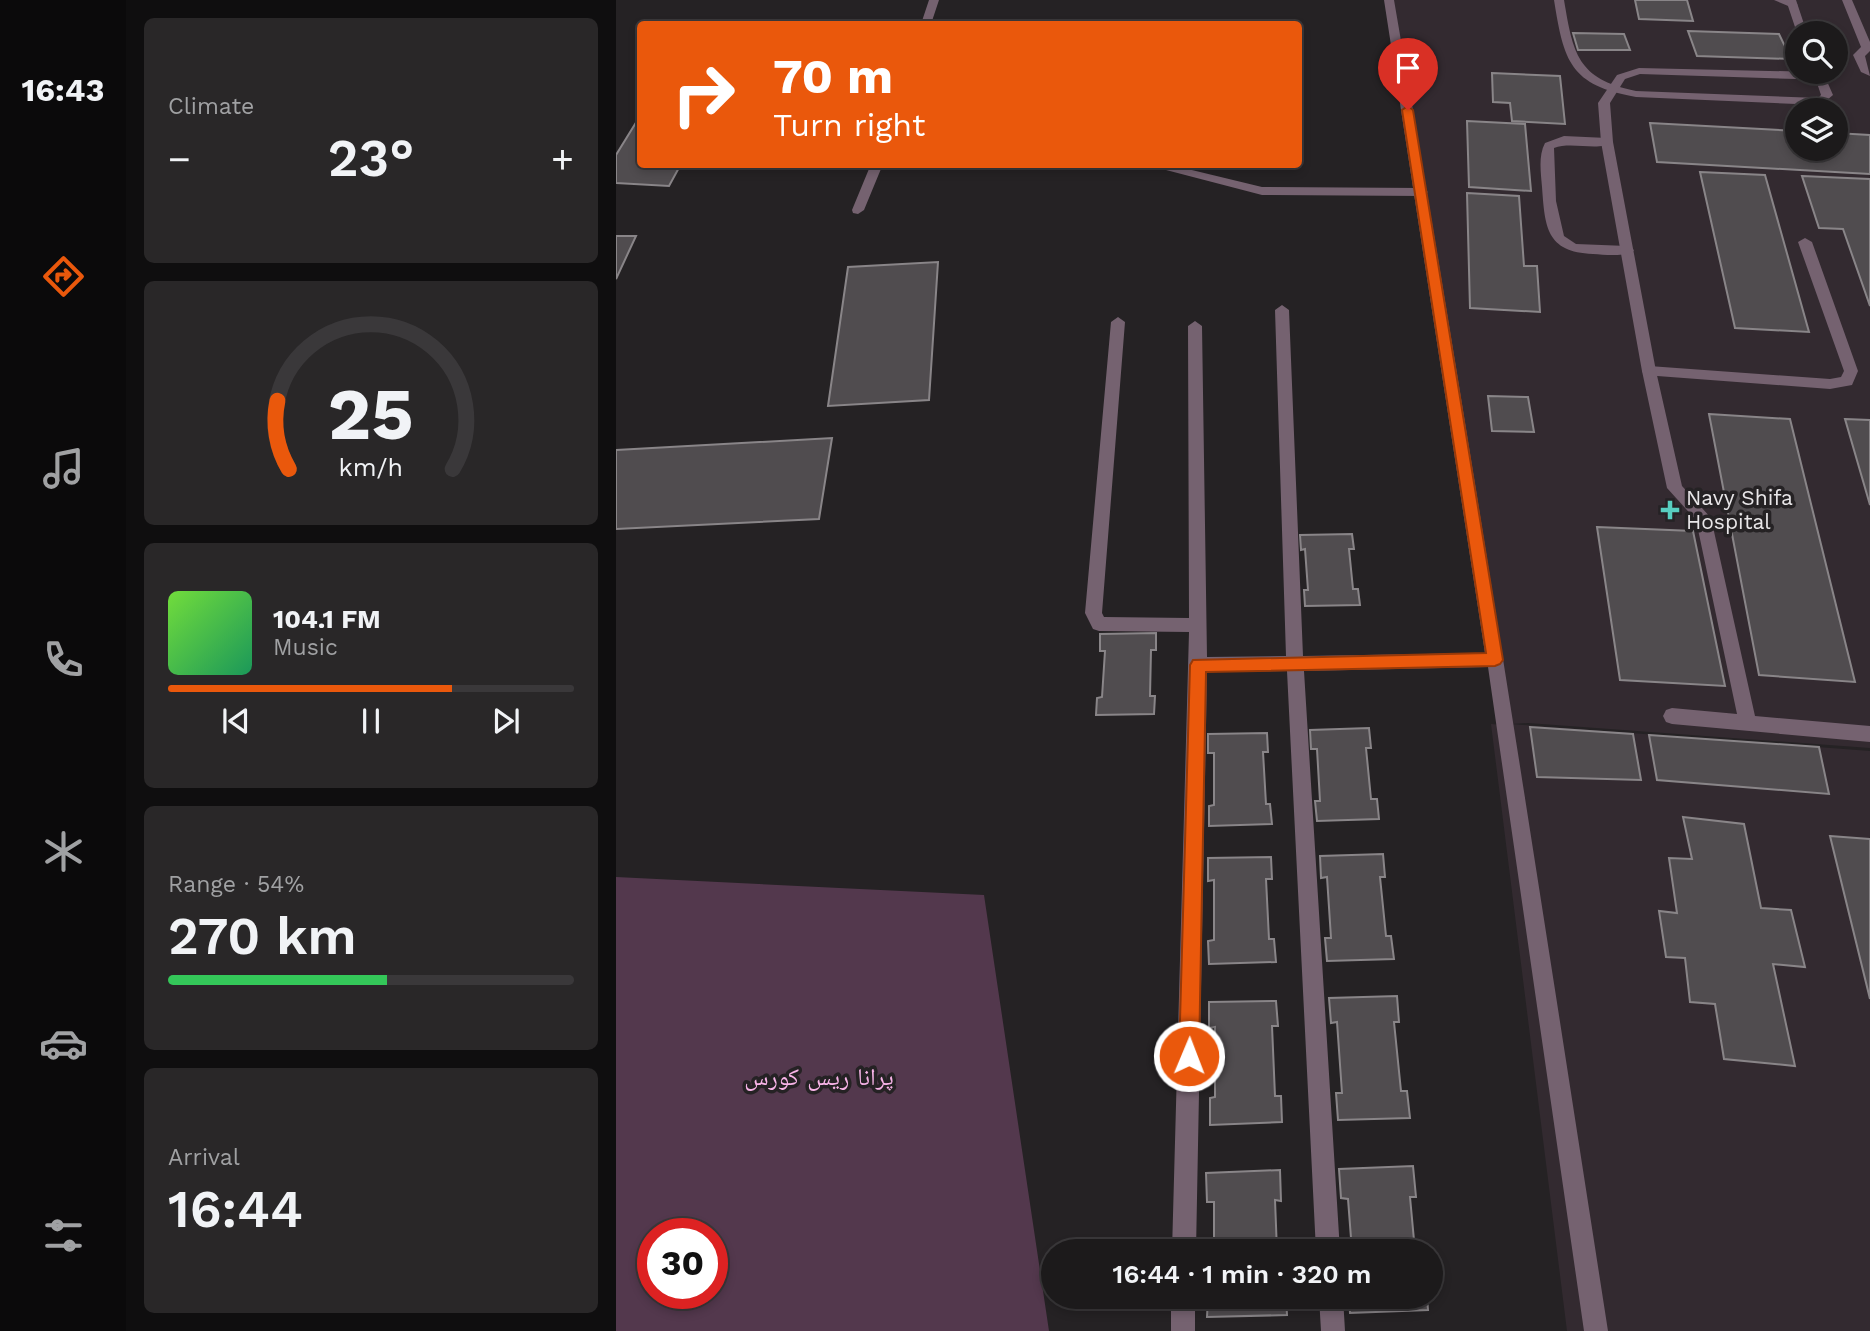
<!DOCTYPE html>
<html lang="en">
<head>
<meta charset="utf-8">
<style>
	:root { --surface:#1c1a1b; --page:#292728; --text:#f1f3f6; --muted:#a0a1a3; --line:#3a383a; --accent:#ea580c }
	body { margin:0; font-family:"Work Sans","Noto Naskh Arabic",sans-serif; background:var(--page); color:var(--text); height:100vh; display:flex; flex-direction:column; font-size:26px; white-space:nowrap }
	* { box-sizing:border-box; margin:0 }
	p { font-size:23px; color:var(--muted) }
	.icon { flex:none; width:38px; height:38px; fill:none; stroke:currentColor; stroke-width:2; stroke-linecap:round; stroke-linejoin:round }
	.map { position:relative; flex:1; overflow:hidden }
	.panel { display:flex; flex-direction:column; gap:18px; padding:18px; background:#0f0e0f; width:490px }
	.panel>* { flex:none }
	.guide { position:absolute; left:21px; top:21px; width:665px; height:147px; border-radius:7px; box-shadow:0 4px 10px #0003,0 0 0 2px var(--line); background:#ea580c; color:#fff; overflow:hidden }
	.buttons { position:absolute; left:1169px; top:21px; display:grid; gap:14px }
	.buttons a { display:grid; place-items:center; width:63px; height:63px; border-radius:50%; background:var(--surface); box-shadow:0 4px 10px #0003,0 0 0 2px var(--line); font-size:35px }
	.speed { position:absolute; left:21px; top:1218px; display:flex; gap:14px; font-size:35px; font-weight:700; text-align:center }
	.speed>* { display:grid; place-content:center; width:91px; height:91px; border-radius:50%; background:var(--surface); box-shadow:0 4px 10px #0003,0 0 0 2px var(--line); line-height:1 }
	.speed .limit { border:10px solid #d22; background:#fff; color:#111 }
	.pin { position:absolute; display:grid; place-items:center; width:60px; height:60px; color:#fff; margin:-72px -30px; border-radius:50% 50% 50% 0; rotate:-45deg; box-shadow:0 0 7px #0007 }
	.pin .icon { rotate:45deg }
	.me { position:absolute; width:77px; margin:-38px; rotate:1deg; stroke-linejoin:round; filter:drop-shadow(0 0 5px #0008) }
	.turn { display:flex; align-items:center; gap:24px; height:147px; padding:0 21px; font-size:32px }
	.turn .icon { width:91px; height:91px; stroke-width:2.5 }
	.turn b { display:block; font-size:49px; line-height:60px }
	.big { font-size:52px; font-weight:600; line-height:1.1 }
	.panel .widget { flex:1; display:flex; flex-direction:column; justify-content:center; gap:10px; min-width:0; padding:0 24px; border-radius:10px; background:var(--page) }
	.panel .dial { align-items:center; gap:0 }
	.dial svg { height:182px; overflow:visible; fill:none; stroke:var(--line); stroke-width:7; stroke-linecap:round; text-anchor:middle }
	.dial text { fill:var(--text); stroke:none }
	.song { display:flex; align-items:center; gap:21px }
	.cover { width:84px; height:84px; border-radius:10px; background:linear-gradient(135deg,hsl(100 70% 55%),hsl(150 70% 35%)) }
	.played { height:7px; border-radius:4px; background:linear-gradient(90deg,var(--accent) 70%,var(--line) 70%) }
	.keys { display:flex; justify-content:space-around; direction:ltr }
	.heat { display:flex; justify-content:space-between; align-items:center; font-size:38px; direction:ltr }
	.charge { height:10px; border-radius:5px; background:linear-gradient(90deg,#34c759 54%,var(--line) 0) }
	.trip { position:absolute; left:425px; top:1239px; width:402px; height:70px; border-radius:35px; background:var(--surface); box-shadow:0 4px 10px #0003,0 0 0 2px var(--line); font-weight:600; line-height:70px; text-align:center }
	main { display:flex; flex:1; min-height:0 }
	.dock { display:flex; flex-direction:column; width:126px; justify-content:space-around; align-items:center; background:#0b0a0b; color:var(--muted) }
	.dock .icon { width:49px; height:49px }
	.dock .current { color:var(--accent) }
	.dock b { font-size:32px; color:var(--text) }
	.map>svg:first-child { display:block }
	.built { fill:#332a30; fill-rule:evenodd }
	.green { fill:#53384d; fill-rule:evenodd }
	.building { fill:#504c4f; stroke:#898588; stroke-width:2 }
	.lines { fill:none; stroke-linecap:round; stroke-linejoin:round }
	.service { fill:#756270; fill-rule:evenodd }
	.minor { fill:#756270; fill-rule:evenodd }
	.route { fill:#ea580c; stroke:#983908; stroke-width:2 }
	.poi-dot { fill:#58cec0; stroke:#252224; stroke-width:2.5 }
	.labels { text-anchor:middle; stroke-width:7; stroke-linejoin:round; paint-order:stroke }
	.poi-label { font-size:21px; fill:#e8e6e8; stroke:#252224; text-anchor:start }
	.near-park-label { font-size:24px; fill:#f7b3e7; stroke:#252224 }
</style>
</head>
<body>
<main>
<nav class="dock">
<b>16:43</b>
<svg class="icon current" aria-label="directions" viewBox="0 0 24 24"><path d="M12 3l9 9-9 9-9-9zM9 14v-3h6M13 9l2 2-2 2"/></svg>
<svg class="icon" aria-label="music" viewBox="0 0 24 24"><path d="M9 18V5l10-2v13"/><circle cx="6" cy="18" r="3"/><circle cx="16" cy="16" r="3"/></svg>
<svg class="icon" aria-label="phone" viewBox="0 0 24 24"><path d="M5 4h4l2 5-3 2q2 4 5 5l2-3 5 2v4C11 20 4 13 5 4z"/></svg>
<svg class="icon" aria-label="climate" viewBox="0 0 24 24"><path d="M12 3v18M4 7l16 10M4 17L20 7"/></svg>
<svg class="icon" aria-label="car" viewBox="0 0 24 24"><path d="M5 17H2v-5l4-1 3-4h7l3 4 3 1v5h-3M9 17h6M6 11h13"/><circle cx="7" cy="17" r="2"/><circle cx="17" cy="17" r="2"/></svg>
<svg class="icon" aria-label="filters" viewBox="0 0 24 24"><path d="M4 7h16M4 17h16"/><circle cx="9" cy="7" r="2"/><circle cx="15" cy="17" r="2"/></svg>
</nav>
<section class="panel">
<div class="widget"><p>Climate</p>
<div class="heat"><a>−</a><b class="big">23°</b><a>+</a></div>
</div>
<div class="widget dial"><svg viewBox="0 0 100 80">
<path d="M14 69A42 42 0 1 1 86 69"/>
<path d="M14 69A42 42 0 0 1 9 39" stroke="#ea580c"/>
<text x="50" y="56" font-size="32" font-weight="700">25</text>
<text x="50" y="72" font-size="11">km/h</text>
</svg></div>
<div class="widget">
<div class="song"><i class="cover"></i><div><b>104.1 FM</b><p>Music</p></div></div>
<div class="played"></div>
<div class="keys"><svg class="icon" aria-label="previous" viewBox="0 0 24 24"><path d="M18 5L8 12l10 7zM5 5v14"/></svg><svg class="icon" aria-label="pause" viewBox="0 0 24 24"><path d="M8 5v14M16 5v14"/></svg><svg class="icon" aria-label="next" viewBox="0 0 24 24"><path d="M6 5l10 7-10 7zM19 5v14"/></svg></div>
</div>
<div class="widget"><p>Range · 54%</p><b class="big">270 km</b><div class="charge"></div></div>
<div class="widget"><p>Arrival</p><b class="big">16:44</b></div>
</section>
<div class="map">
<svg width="1254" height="1331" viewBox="0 0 1254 1331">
	<rect width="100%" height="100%" fill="#252224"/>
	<!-- built -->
	<path class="built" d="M 773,0 L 1254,0 L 1254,748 L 912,723 L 895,724 L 1254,751 L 1254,1331 L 951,1331 L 875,724 L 887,725 ZM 1181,33 L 1220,33 L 1220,72 L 1181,72 ZM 1181,110 L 1220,110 L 1220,149 L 1181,149 Z"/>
	<!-- green -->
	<path class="green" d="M 0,877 L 368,895 L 433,1331 L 0,1331 ZM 37,1234 L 96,1234 L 96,1293 L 37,1293 Z"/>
	<!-- building -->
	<path class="building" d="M 1019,0 L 1071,0 L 1077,21 L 1023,19 Z
		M 1072,31 L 1163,34 L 1175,59 L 1081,56 Z
		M 957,33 L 1008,34 L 1014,50 L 962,50 Z
		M 876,73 L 944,76 L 949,124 L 896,121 L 894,103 L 877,102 Z
		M 24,116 L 24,164 L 65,164 L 53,186 L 0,183 L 0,155 Z
		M 851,121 L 909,124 L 915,191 L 853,187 Z
		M 1034,123 L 1181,131 L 1181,149 L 1220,149 L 1220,133 L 1254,135 L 1254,174 L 1041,162 Z
		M 1084,172 L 1149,175 L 1193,332 L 1119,328 Z
		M 1186,176 L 1254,179 L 1254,306 L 1227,229 L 1203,228 Z
		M 851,193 L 903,196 L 908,266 L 921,266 L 924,312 L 854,308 Z
		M 0,236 L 20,236 L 0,279 Z
		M 322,262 L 313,400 L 212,406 L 232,267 Z
		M 872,396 L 912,397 L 918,432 L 876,431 Z
		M 1093,414 L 1174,419 L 1239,682 L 1143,675 Z
		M 1229,419 L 1254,420 L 1254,505 Z
		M 216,438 L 203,519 L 0,529 L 0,450 Z
		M 981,527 L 1077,531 L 1109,686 L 1004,680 Z
		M 736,534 L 738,549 L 733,549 L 737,589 L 742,589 L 744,605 L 689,606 L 688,590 L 692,590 L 689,549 L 685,550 L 684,535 Z
		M 540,633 L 540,650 L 535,650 L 534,696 L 539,696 L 538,714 L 480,715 L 481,698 L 486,697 L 489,651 L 484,651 L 484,634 Z
		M 914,727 L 1017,734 L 1025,780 L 921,777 Z
		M 753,728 L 755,748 L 750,748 L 755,799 L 761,799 L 763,819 L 701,821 L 699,801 L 704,801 L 701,749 L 695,749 L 694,730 Z
		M 651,733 L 652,752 L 647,752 L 650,804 L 654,804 L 656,824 L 593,826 L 593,806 L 598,805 L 598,753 L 592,753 L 592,734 Z
		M 1033,735 L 1203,747 L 1213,794 L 1041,780 Z
		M 1067,817 L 1128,824 L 1145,908 L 1175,910 L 1189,967 L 1157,964 L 1179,1066 L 1108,1059 L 1099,1004 L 1074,1002 L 1069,958 L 1050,957 L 1043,911 L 1061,913 L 1053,858 L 1076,859 Z
		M 1214,836 L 1254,839 L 1254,999 Z
		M 767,854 L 769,877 L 764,877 L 770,936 L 775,936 L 778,959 L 711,961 L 709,938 L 715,938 L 711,877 L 705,878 L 704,856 Z
		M 655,857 L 656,879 L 650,879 L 653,939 L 658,939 L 660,962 L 593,964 L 592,941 L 598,940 L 598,880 L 592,881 L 592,858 Z
		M 781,996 L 783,1022 L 778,1022 L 785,1091 L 791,1091 L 794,1118 L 722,1120 L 720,1093 L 726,1093 L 721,1022 L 715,1023 L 713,998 Z
		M 660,1001 L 662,1026 L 656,1026 L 659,1096 L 665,1096 L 666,1122 L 594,1125 L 594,1098 L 599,1097 L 599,1027 L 593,1028 L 593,1002 Z
		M 797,1166 L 800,1197 L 794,1197 L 799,1251 L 736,1251 L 732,1199 L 725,1198 L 723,1169 Z
		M 664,1170 L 665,1201 L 659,1200 L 661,1251 L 598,1251 L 598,1202 L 591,1202 L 590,1173 Z
		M 592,1297 L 670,1297 L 671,1315 L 591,1317 Z
		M 733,1297 L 811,1297 L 812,1310 L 734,1313 Z"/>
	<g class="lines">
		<!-- service -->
		<path class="service" d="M 313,0 L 323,0 L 315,24 L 305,24 Z
			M 938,0 L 948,0 C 957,53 961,79 1020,91 L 1202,98 L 1205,95 L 1201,83 L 1189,73 L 1201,72 L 1210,79 L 1217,95 L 1205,105 L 1020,97 C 954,85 948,62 938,0 Z
			M 1158,0 L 1173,0 L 1182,5 L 1177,8 Z
			M 1226,0 L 1236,0 L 1254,42 L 1254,51 L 1249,56 L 1254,76 L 1245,72 L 1237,55 L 1245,47 Z
			M 948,136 L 991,138 L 997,142 C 983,152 956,141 938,148 L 940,201 L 948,236 L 960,244 L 1011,246 L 1018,250 L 1016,253 C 1004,256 989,255 977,254 C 930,252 929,227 926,187 C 925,173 922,156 929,143 Z
			M 255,164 L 267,164 L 248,210 L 242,214 L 237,213 L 236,210 Z
			M 527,164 L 551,164 L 646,187 L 806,188 L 812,192 L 806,196 L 646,195 Z
			M 1189,238 L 1196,242 L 1242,371 L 1236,385 L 1214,389 L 1028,375 L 1026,371 L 1033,366 L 1214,379 L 1225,377 L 1228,371 L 1182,242 Z"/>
		<!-- minor -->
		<path class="minor" d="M 768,0 L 778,0 C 855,443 923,887 992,1331 L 968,1331 L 872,667 L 688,671 L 724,1251 L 700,1251 L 671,671 L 591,672 L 580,1251 L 556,1251 L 573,632 L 483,631 L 477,629 L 469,613 L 495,322 L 502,317 L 509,322 L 486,613 L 488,617 L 573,618 L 572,326 L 579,321 L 586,326 L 591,657 L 670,656 L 659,310 L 666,305 L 673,310 L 687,656 L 869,653 Z
			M 1170,0 L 1180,0 L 1191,33 L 1181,33 Z
			M 1023,68 L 1202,72 L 1180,79 L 1024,74 L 1009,79 L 994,103 L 997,142 L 1040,371 L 1066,486 L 1095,518 L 1139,716 L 1254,726 L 1254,742 L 1056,724 L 1050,722 L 1047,716 L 1050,710 L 1056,708 L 1121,714 L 1080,520 L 1051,488 L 1026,371 L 985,142 L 982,103 L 1001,75 Z
			M 555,1297 L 579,1297 L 579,1331 L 555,1331 Z
			M 703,1297 L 727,1297 L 729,1331 L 705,1331 Z"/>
	</g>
	<!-- route -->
	<path class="route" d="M 792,106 L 797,110 L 887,660 L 884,664 L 879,666 L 590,672 L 583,1056 L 580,1063 L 573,1066 L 566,1063 L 563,1056 L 574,665 L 577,660 L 870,653 L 786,110 Z"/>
	<!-- markers -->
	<path class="poi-dot" d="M1050.5 499.5h7v7h7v7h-7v7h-7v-7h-7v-7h7z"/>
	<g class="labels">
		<!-- poi labels -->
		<g class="poi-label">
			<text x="1070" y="505">Navy Shifa<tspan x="1070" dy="24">Hospital</tspan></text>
		</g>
		<!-- near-park labels -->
		<g class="near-park-label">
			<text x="203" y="1085">پرانا ریس کورس</text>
		</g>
	</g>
</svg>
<div class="buttons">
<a><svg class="icon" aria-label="search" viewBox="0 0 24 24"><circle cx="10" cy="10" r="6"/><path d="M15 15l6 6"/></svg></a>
<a><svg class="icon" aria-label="layers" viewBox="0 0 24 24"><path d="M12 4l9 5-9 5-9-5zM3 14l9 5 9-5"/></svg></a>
</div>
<div class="speed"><div class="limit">30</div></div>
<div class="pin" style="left:792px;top:110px;background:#d93025"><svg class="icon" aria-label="arrive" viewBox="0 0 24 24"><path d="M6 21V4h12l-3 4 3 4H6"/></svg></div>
<svg class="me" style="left:573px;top:1056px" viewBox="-20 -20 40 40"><circle r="17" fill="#ea580c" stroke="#fff" stroke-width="3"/><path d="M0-11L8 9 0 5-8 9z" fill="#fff"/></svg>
<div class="trip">16:44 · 1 min · 320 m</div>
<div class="guide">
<div class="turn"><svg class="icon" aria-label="right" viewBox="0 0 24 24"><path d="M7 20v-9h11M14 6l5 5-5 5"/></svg><div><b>70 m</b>Turn right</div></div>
</div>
</div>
</main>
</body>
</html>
